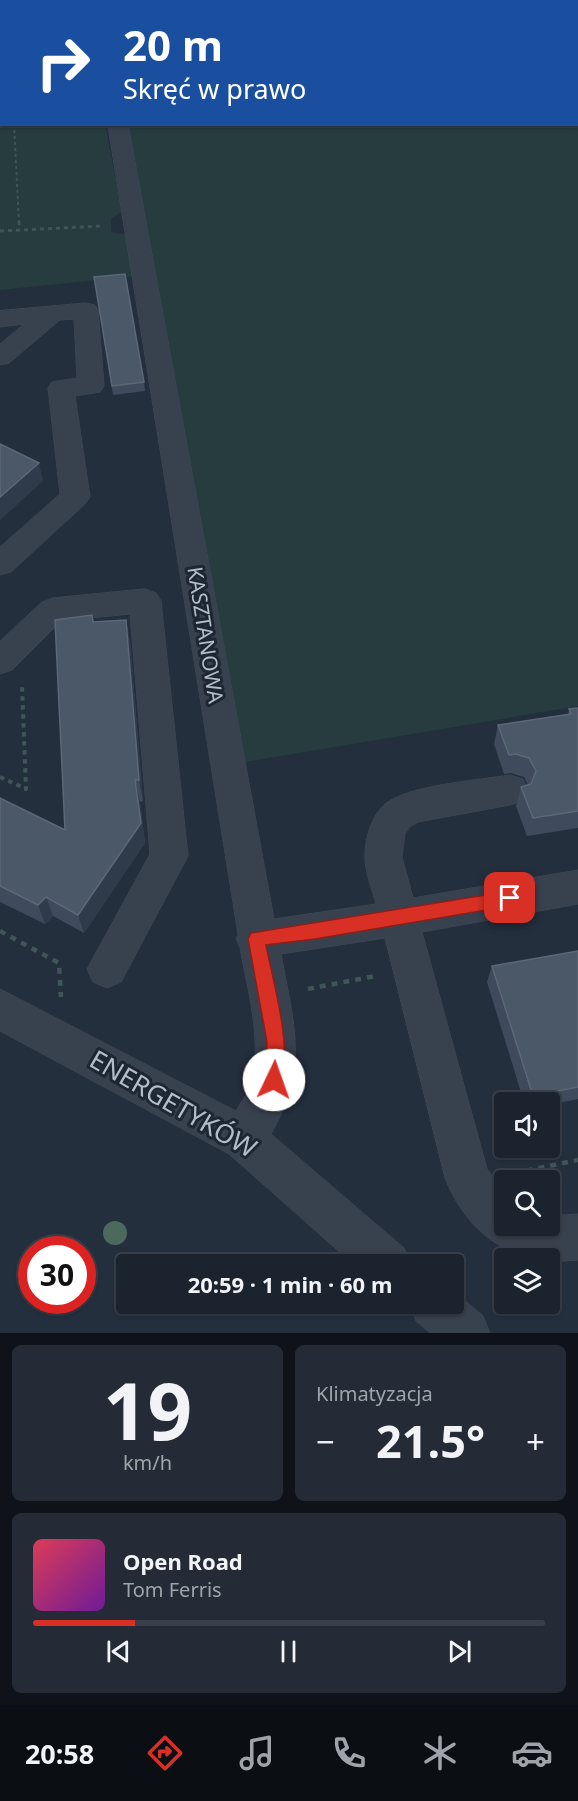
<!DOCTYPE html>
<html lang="pl">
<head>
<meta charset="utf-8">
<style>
	:root { --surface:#1b232e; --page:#242b36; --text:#f1f3f6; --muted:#a0a4aa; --line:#39404a; --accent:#d93025 }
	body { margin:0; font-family:"Noto Sans",sans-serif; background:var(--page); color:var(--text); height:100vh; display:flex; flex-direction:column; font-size:22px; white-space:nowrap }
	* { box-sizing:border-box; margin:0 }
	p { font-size:20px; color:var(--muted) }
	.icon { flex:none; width:33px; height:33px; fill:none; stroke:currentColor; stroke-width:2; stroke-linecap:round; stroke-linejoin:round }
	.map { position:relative; height:1333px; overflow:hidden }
	.side { display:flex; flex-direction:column; gap:12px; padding:12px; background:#0f1319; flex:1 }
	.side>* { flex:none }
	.hud { position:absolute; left:0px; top:0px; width:579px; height:126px; box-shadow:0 2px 4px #0004,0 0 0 2px var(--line); background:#1a4fa0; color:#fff; overflow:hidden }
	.controls { position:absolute; left:494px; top:1092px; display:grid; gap:12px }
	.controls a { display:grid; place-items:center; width:66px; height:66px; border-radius:6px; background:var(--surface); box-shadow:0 2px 4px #0004,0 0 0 2px var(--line); font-size:30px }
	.speed { position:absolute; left:18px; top:1236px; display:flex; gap:12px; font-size:30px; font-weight:700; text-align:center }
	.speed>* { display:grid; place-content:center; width:78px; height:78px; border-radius:50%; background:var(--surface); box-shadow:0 2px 4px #0004,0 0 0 2px var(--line); line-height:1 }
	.speed .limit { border:9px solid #d22; background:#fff; color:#111 }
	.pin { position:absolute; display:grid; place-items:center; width:51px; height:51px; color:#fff; margin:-26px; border-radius:12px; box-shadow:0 3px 9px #0006 }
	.me { position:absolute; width:66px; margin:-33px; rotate:3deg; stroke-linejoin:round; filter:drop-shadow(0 0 4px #0008) }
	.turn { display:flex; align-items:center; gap:21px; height:126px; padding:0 24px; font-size:27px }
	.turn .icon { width:78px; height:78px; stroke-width:2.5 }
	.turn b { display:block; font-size:42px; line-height:51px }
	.big { font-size:45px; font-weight:700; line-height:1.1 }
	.side .widget { flex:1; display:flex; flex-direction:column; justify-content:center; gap:9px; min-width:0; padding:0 21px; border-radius:9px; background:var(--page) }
	.side .dial { align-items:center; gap:0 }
	.dial b { font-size:78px; line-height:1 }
	.song { display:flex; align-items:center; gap:18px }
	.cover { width:72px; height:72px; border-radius:9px; background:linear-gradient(135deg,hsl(350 70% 55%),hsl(280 70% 35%)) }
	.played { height:6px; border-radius:3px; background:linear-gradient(90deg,var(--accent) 20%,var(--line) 20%) }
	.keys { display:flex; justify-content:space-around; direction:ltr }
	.heat { display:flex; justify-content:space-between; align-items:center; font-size:33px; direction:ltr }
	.side .tiles { flex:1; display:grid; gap:12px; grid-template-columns:1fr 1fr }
	.widget:last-child { grid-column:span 2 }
	.trip { position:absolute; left:116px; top:1254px; width:348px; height:60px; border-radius:6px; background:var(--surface); box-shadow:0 2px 4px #0004,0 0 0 2px var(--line); font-weight:700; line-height:60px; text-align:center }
	.tab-bar { display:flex; height:96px; justify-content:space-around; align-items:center; background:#0b0e12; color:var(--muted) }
	.tab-bar .icon { width:42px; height:42px }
	.tab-bar .on { color:var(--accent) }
	.tab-bar b { font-size:27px; color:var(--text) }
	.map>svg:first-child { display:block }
	.green { fill:#263c3f }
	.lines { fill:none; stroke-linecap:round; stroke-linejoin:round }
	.minor-casing { stroke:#414a57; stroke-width:1 }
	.path-far3 { stroke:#3f5557; stroke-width:2; stroke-dasharray:3 3; stroke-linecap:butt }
	.path-far2 { stroke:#3f5557; stroke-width:3; stroke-dasharray:4 4; stroke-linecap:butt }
	.path-far1 { stroke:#3f5557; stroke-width:4; stroke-dasharray:4.5 4.5; stroke-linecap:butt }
	.path { stroke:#3f5557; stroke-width:4.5; stroke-dasharray:6 6; stroke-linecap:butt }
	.minor { fill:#38414e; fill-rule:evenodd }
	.tree { fill:#4b6a5d }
	.wall { fill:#3f4b5c }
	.shaded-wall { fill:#2f3b4b }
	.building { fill:#4b5868; stroke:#5c6777; stroke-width:1.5 }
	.route { fill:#d93025; stroke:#8d1f18; stroke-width:1.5 }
	.labels { text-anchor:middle; stroke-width:6; stroke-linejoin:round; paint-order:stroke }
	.street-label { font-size:21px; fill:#b4bcc9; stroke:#1d2633 }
	.near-street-label { font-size:26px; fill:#b4bcc9; stroke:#1d2633 }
</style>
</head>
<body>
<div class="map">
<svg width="578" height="1333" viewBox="0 0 578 1333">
	<rect width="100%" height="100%" fill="#242f3e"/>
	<!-- green -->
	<path class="green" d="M 0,0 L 81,0 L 2,2 L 2,124 L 105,125 L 122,211 L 111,219 L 111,232 L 127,235 L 135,276 L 0,290 Z
		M 101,0 L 578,0 L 578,706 L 245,762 L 126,125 L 578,124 L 578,2 Z"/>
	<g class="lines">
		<defs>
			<path id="minor" d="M 84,0 L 102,0 L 102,2 L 84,2 Z
				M 108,124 L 128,124 L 274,919 L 376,904 C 372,889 364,870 365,854 C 365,838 372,815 385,804 C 408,785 479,780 510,775 L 523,779 L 528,790 L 523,801 L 510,805 L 418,822 L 411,826 L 405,833 L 402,857 L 413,898 L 578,870 L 578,904 L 422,932 L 487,1169 L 504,1192 L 504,1226 L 549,1226 L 549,1216 L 578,1214 L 578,1260 L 549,1262 L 549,1258 C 498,1258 463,1223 445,1178 L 385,938 L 281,954 C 294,1025 309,1067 271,1134 L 404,1248 L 411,1264 L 353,1264 L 229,1154 L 0,1031 L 0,989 L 236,1111 C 241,1103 246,1095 250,1087 C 264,1046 247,988 240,947 L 236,939 L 238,935 Z
				M 86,303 L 95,305 L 98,310 L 104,386 L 100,392 L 75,396 L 90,497 L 85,504 L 11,572 L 0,575 L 0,547 L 60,494 L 48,388 L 52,382 L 77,378 L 74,319 L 60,320 L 9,363 L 0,365 L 0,344 L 24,324 L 0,327 L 0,311 Z
				M 145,589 L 156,593 L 161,601 L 188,856 L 121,982 L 107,988 L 93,982 L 87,969 L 150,854 L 130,614 L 61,621 L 12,670 L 0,674 L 0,641 L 42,602 L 53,598 Z
				M 453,1290 L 483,1316 L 490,1333 L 430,1333 L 416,1321 L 410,1304 L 453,1304 Z"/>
		</defs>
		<!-- minor casing -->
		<use href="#minor" class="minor-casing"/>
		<!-- path-far3 -->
		<path class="path-far3" d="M 315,2 L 327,0
			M 561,2 L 576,0
			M 14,124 L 19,223"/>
		<!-- path-far2 -->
		<path class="path-far2" d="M 19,221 L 19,229
			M 0,231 L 102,226"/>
		<!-- path-far1 -->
		<path class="path-far1" d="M 0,777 L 26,789 L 22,686"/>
		<!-- path -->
		<path class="path" d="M 0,931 L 59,963 L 61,997
			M 308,989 L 375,976
			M 515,1173 L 578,1160"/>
		<!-- minor -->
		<use href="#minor" class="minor"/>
	</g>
	<!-- trees -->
	<circle class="tree" cx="115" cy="1233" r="12"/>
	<!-- wall -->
	<path class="wall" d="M 94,277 L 144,382 L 145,391 L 113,395 Z
		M 92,615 L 94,622 L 126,620 L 130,642 L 143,801 L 140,802 L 145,843 L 84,933 L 53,916 L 45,924 L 0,902 L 0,798 L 65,830 Z
		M 578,708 L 578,828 L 527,836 L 516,806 L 521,787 L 528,785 L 524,777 L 511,773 L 504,774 L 494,744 L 498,725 L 568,714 L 569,709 Z
		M 578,951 L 578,1099 L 549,1105 L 549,1102 L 524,1102 L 487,982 L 492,966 Z"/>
	<!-- shaded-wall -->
	<path class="shaded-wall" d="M 39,463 L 43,481 L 0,520 L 0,497 Z
		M 126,620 L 130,642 L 143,801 L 139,780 Z
		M 135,780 L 140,802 L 145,843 L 84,933 L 78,915 Z
		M 46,897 L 53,916 L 45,924 L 38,905 Z"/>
	<!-- building -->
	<path class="building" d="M 125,274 L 144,382 L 112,386 L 94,277 Z
		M 0,444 L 39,463 L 0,497 Z
		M 92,615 L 93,622 L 126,620 L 139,780 L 135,780 L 141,823 L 78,915 L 46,897 L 38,905 L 0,886 L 0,798 L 65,830 L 55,620 Z
		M 578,708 L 578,811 L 533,818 L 521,787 L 531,784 L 536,771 L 529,758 L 516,754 L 509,755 L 498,725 L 571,714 L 569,709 Z
		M 578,951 L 578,1087 L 533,1096 L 492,966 Z"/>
	<!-- route -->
	<path class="route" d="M 510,891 L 516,893 L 518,898 L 516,903 L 510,906 L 315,939 L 266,945 C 273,981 294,1053 280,1086 L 274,1089 L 268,1086 L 265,1080 L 267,1042 L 248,939 L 251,933 Z"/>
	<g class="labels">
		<!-- street labels -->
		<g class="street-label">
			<text transform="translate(205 635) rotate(81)" y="7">KASZTANOWA</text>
		</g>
		<!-- near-street labels -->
		<g class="near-street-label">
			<text transform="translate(173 1104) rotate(30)" y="9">ENERGETYKÓW</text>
		</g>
	</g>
</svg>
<div class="controls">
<a><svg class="icon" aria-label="sound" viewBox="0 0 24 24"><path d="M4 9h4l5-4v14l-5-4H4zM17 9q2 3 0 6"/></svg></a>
<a><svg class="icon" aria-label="search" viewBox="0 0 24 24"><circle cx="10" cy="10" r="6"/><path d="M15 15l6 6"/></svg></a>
<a><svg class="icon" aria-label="layers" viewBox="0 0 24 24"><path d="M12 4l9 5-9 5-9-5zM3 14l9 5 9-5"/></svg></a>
</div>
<div class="speed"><div class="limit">30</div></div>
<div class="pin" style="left:510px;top:898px;background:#d93025"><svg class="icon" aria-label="arrive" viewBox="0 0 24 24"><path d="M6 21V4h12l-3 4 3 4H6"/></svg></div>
<svg class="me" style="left:274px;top:1080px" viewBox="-20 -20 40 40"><circle r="19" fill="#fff"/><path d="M0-13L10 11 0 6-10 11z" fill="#d93025"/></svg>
<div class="trip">20:59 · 1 min · 60 m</div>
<div class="hud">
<div class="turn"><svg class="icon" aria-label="right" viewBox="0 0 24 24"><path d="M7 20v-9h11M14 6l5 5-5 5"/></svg><div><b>20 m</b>Skręć w prawo</div></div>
</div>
</div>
<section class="side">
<div class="tiles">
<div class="widget dial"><b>19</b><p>km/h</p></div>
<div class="widget"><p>Klimatyzacja</p>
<div class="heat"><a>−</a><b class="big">21.5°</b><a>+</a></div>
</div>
<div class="widget">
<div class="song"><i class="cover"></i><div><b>Open Road</b><p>Tom Ferris</p></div></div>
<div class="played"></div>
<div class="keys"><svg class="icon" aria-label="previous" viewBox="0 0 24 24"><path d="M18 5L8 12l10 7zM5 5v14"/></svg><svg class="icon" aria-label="pause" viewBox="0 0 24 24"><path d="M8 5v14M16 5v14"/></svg><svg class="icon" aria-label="next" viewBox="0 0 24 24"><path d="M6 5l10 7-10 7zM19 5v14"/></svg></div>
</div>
</div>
</section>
<nav class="tab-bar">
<b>20:58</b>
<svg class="icon on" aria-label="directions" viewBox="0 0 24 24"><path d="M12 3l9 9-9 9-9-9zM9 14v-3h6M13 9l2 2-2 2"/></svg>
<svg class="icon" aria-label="music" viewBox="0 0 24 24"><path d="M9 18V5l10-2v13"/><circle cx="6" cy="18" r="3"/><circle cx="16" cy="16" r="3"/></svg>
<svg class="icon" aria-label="phone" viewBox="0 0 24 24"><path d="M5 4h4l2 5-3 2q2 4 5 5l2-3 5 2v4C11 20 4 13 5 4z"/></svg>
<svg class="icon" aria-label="climate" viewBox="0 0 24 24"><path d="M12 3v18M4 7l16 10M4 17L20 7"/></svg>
<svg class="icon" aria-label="car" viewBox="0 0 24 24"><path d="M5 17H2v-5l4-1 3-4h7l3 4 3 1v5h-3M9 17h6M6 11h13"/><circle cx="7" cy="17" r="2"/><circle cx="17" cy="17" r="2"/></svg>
</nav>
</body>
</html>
